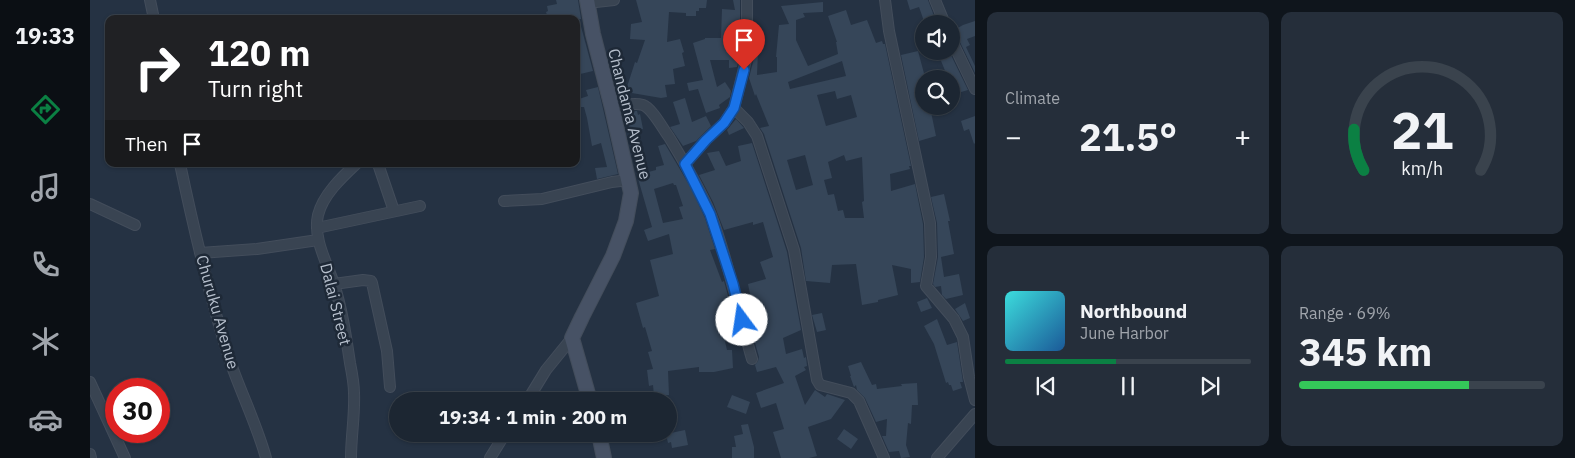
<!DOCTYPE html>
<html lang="en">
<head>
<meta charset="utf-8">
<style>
	:root { --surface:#1c2632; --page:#252e3a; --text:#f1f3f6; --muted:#a0a5ac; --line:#3a434d; --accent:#0b8043 }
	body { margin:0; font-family:"IBM Plex Sans",sans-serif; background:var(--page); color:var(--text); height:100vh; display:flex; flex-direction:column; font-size:19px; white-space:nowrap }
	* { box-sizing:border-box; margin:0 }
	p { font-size:16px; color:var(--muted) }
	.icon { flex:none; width:28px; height:28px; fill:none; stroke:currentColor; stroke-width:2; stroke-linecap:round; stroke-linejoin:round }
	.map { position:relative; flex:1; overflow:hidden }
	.side { display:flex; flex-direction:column; gap:12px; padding:12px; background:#0f151c; width:600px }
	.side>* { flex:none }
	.guide { position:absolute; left:15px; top:15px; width:475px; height:152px; border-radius:10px; box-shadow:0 1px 4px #0004,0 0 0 1px var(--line); background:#202124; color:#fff; overflow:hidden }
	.tools { position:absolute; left:825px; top:15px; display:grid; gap:10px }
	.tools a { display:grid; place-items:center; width:45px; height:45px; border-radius:50%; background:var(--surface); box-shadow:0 1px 4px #0004,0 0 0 1px var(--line); font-size:25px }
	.speed { position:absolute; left:15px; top:378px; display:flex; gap:10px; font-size:25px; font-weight:700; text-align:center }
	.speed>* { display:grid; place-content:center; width:65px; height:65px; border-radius:50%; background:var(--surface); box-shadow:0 1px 4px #0004,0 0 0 1px var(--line); line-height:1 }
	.speed .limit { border:8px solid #d22; background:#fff; color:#111 }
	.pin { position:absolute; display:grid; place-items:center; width:42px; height:42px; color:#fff; margin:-51px -21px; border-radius:50% 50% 50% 0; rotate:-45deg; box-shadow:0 0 5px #0007 }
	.pin .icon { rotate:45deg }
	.me { position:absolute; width:55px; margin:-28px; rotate:346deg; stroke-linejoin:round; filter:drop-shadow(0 0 4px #0008) }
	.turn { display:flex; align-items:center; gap:18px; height:105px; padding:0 20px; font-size:22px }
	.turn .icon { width:65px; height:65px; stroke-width:2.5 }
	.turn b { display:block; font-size:35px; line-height:42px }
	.then { display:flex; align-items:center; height:48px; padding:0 20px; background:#0003; gap:10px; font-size:19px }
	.big { font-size:38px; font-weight:700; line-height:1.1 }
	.side .tile { flex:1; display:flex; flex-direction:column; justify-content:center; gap:8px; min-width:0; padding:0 18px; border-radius:10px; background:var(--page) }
	.side .dial { align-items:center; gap:0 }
	.dial svg { height:130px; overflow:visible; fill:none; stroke:var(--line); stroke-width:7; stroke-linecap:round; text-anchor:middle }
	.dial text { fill:var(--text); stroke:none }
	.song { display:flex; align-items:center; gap:15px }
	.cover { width:60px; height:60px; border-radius:8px; background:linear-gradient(135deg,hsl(180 70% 55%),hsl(210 70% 35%)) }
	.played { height:5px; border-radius:2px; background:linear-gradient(90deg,var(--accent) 45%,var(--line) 45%) }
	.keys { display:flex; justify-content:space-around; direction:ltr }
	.heat { display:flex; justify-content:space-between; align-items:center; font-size:28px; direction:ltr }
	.charge { height:8px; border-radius:4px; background:linear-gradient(90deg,#34c759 69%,var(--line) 0) }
	.side .tiles { flex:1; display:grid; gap:12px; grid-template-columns:repeat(2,1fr) }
	.trip { position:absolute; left:299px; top:392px; width:288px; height:50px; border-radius:25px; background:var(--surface); box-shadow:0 1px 4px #0004,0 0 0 1px var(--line); font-weight:700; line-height:50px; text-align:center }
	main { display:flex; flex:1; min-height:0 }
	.dock { display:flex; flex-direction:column; width:90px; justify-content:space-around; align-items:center; background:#0b0f14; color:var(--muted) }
	.dock .icon { width:35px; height:35px }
	.dock .on { color:var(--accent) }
	.dock b { font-size:22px; color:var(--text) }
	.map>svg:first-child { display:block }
	.building { fill:#364659; fill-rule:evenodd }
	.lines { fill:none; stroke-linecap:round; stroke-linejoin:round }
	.street-casing { stroke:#434d5b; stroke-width:12 }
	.secondary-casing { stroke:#434d5b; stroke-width:16 }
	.street { stroke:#394452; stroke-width:10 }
	.secondary { stroke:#475265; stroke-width:14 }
	.route-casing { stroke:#114b97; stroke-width:12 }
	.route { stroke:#1a73e8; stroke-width:9 }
	.labels { text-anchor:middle; stroke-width:5; stroke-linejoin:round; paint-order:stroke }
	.street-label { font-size:16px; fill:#b6bfcc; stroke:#1e2937 }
</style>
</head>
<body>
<main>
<nav class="dock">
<b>19:33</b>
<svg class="icon on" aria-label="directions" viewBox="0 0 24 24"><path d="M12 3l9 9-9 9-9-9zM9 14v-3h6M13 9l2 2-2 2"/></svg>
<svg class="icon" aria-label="music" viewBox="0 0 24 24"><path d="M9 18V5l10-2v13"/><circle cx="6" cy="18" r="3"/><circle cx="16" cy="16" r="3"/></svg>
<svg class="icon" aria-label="phone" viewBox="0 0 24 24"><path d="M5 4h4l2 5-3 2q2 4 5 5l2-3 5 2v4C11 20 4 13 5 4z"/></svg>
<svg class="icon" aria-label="climate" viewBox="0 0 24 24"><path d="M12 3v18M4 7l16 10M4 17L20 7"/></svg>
<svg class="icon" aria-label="car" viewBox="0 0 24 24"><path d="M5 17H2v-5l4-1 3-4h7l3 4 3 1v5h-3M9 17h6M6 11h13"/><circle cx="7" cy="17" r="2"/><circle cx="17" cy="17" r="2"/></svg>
</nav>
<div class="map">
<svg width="885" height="458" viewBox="0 0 885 458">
	<rect width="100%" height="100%" fill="#253243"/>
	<!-- building -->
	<path class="building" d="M 466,0 L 488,0 L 491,19 L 489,19 L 503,71 L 486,75 L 486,19 L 484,19 L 482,14 L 458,18 L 456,12 L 458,11 L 457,6 L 467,4 Z
		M 546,0 L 617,0 L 616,8 L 609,8 L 609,11 L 606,11 L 606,16 L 596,16 L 596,13 L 579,12 L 577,42 L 590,39 L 594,52 L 592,53 L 595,66 L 583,69 L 585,84 L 575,85 L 577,97 L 571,98 L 536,92 L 538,98 L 532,99 L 529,88 L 526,89 L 522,74 L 530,72 L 533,86 L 534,85 L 536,90 L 545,62 L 547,63 L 555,40 L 540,39 L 541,24 L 552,22 Z
		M 643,0 L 650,0 L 650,55 L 647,67 L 639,68 L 639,60 L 620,60 L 627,87 L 635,82 L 641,91 L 640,97 L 629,105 L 630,108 L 616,113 L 608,89 L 599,91 L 597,83 L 613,80 L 603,43 L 615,39 L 615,38 L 631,38 L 632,9 L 645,10 Z
		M 817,0 L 838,0 L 847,24 L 835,24 L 829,7 L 820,10 Z
		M 733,2 L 733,12 L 713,13 L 715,17 L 706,20 L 706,40 L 718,66 L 748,54 L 746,42 L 747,42 L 738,16 L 756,10 L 761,25 L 777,20 L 786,43 L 792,41 L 793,44 L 795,44 L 821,166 L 819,166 L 820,169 L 800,174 L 801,191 L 825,184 L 833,224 L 834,257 L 830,282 L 821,283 L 821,269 L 802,265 L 808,295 L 788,300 L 788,302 L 772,305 L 766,264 L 742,265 L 740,283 L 716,281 L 711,248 L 674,134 L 670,128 L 679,126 L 666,94 L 665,96 L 659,78 L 664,58 L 664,50 L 668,50 L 667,75 L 687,72 L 687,57 L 686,57 L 689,25 L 699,24 L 691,6 ZM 752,61 L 756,76 L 700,89 L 698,82 ZM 745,91 L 747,99 L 761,95 L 767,117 L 736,126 L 727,95 ZM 715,155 L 723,185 L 706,190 L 697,160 ZM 754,155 L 756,161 L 772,157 L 774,201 L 772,202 L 774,218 L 755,218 L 753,210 L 748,211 L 744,194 L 738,195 L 734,180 L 742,178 L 738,162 Z
		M 885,21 L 885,36 L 877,39 L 880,45 L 876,47 L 885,66 L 885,73 L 867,36 L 861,32 L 873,25 Z
		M 828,51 L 835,77 L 834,108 L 840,107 L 846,136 L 829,141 L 811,55 Z
		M 847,51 L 859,51 L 878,90 L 861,95 L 861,79 L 843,79 L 843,78 L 856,73 Z
		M 508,87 L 528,174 L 507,179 L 505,168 L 517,167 L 511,143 L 502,146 L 497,118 L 494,107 L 491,107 L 489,99 L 498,96 L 496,90 Z
		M 595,98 L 602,122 L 616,116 L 621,126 L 606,141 L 593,146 L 580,127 L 590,124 L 583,102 Z
		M 547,111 L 548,115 L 550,114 L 553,129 L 540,132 L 535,112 Z
		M 885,116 L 885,143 L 884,144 L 879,129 L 874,131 L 871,121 Z
		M 646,119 L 654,128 L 639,135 L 637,130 Z
		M 662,143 L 697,252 L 711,330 L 693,338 L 696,354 L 712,349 L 714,358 L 716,357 L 717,366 L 714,367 L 716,370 L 705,376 L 715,405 L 725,390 L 735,397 L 737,394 L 755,400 L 741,419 L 718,427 L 727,456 L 719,458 L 691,458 L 683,432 L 694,429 L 686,403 L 671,408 L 666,393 L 694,383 L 686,367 L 667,372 L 665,365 L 668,361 L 669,357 L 659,321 L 665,319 L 658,284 L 676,279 L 670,262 L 683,257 L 673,222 L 663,225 L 663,222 L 634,230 L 623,202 L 609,175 L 625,170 L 617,153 L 629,151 L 636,166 L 651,161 L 648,146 Z
		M 575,144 L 601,188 L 615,218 L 625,249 L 620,250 L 632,282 L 634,281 L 648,333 L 634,337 L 637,350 L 642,350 L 643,368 L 624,372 L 609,372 L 609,367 L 578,371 L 579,395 L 564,396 L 563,385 L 559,386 L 557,370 L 563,369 L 558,352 L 562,351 L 555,327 L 553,328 L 546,303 L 569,296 L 560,260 L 583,254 L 579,234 L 558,241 L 554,230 L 562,227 L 547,175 L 566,170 L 566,167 L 574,165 L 568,146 ZM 583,183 L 584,185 L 586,185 L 593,206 L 589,207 L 593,219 L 573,223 L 564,189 Z
		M 854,194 L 860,221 L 858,221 L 864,254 L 851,257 L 854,277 L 869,274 L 873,295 L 856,299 L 852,295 L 851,286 L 845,287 L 843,284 L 848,257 L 847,223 L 841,197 Z
		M 837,298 L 842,308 L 831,312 L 827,302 Z
		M 875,303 L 880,318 L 873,321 L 865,309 Z
		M 732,313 L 736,330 L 727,332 L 722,315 Z
		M 847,319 L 857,345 L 867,342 L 873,382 L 870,382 L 872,388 L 863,391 L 861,385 L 859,385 L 858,382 L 856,383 L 844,344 L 834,326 Z
		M 771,362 L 782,385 L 786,384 L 787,389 L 812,386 L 811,384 L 827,383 L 828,405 L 822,405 L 821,424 L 818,423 L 816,445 L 820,457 L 811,458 L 809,451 L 799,452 L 792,436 L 796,436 L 797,419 L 786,422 L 775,398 L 767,390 L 766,385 L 764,387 L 760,376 L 761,376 L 758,366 Z
		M 642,395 L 660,402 L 656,414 L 637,407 Z
		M 658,424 L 664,447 L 664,458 L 642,458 L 642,447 L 646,447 L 644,436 L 653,434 L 651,425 Z
		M 754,429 L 768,439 L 761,449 L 747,439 Z
		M 595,430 L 598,445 L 582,448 L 581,442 L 578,443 L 576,434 Z"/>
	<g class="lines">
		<defs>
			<path id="street" d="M 60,0 L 64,19
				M 795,0 L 799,31 L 840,223 L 841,257 L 836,286 L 864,319 L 873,337 L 879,377 L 885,400
				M 845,0 L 855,24
				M 497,3 L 524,0
				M 861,39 L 885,89
				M 522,108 C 531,106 543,102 553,105 C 562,108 573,129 579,137 C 594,162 610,188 621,215 C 639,262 648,311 662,359
				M 644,108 L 658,122 L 667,136 L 704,250 L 727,380 L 730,385 L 761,393 L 769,401 L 794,458
				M 90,164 C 104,230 119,296 140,361 C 151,393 167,425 176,458
				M 288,164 L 304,211
				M 595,164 L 616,140 L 634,123 L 644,108 L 657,56 L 657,0
				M 414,201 L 452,199 L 522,182 L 539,180
				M 0,204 L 45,225
				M 227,228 L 330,206
				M 110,253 L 167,249 L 228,240
				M 244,284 L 273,280 L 281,281 L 282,283 L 297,351 L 300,387
				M 0,382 L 35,458
				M 437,401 L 456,370 L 482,338
				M 0,454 L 1,458
				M 261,458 C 261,436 265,415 264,393 C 264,383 262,373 260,363 C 256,336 252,308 243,281 C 236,261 223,238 228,215 C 233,195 251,178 266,164
				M 400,458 L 415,434
				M 847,458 L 885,414"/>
			<path id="secondary" d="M 497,0 L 503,34 L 522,108 L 541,193 L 536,221 L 523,256 L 492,317 L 482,338 L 500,401
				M 509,434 L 514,458"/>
		</defs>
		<!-- street casing -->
		<use href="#street" class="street-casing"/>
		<!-- secondary casing -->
		<use href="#secondary" class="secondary-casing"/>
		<!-- street -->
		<use href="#street" class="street"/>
		<!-- secondary -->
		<use href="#secondary" class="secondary"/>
	</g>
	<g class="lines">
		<defs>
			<path id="route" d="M 652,320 L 643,284 L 620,214 L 595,164 L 616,140 L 634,123 L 644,108 L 654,70"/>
		</defs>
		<!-- route casing -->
		<use href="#route" class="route-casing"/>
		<!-- route -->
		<use href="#route" class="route"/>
	</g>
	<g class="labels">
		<!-- street labels -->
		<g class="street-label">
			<text transform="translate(540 114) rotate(76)" y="6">Chandama Avenue</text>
			<text transform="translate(246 304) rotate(76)" y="6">Dalai Street</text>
			<text transform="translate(128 312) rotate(74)" y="6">Churuku Avenue</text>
		</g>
	</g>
</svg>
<div class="tools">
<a><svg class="icon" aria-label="sound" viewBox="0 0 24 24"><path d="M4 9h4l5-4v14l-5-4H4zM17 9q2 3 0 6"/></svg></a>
<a><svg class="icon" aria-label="search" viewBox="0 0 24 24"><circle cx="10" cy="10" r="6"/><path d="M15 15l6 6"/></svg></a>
</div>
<div class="speed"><div class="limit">30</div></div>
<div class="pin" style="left:654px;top:70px;background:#d93025"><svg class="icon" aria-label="arrive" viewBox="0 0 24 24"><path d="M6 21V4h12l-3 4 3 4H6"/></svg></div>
<svg class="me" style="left:652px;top:320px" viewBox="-20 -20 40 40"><circle r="19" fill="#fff"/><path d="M0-13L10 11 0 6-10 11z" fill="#1a73e8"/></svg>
<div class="trip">19:34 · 1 min · 200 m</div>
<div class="guide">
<div class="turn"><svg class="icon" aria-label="right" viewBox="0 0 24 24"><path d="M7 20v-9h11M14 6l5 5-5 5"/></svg><div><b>120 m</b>Turn right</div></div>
<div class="then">Then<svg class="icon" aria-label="arrive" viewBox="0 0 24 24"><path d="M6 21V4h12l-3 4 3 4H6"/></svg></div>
</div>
</div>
<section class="side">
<div class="tiles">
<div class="tile"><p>Climate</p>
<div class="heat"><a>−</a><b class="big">21.5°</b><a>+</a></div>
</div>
<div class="tile dial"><svg viewBox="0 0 100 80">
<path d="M14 69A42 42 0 1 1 86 69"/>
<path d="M14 69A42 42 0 0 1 8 44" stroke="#0b8043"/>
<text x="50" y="56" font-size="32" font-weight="700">21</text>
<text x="50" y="72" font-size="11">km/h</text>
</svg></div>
<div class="tile">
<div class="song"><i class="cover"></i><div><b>Northbound</b><p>June Harbor</p></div></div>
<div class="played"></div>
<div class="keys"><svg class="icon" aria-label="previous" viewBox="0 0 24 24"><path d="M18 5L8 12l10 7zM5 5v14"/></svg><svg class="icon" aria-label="pause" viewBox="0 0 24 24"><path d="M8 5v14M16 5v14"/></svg><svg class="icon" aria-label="next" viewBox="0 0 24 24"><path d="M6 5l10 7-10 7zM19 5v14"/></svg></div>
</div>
<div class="tile"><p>Range · 69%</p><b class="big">345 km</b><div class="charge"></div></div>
</div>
</section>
</main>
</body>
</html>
